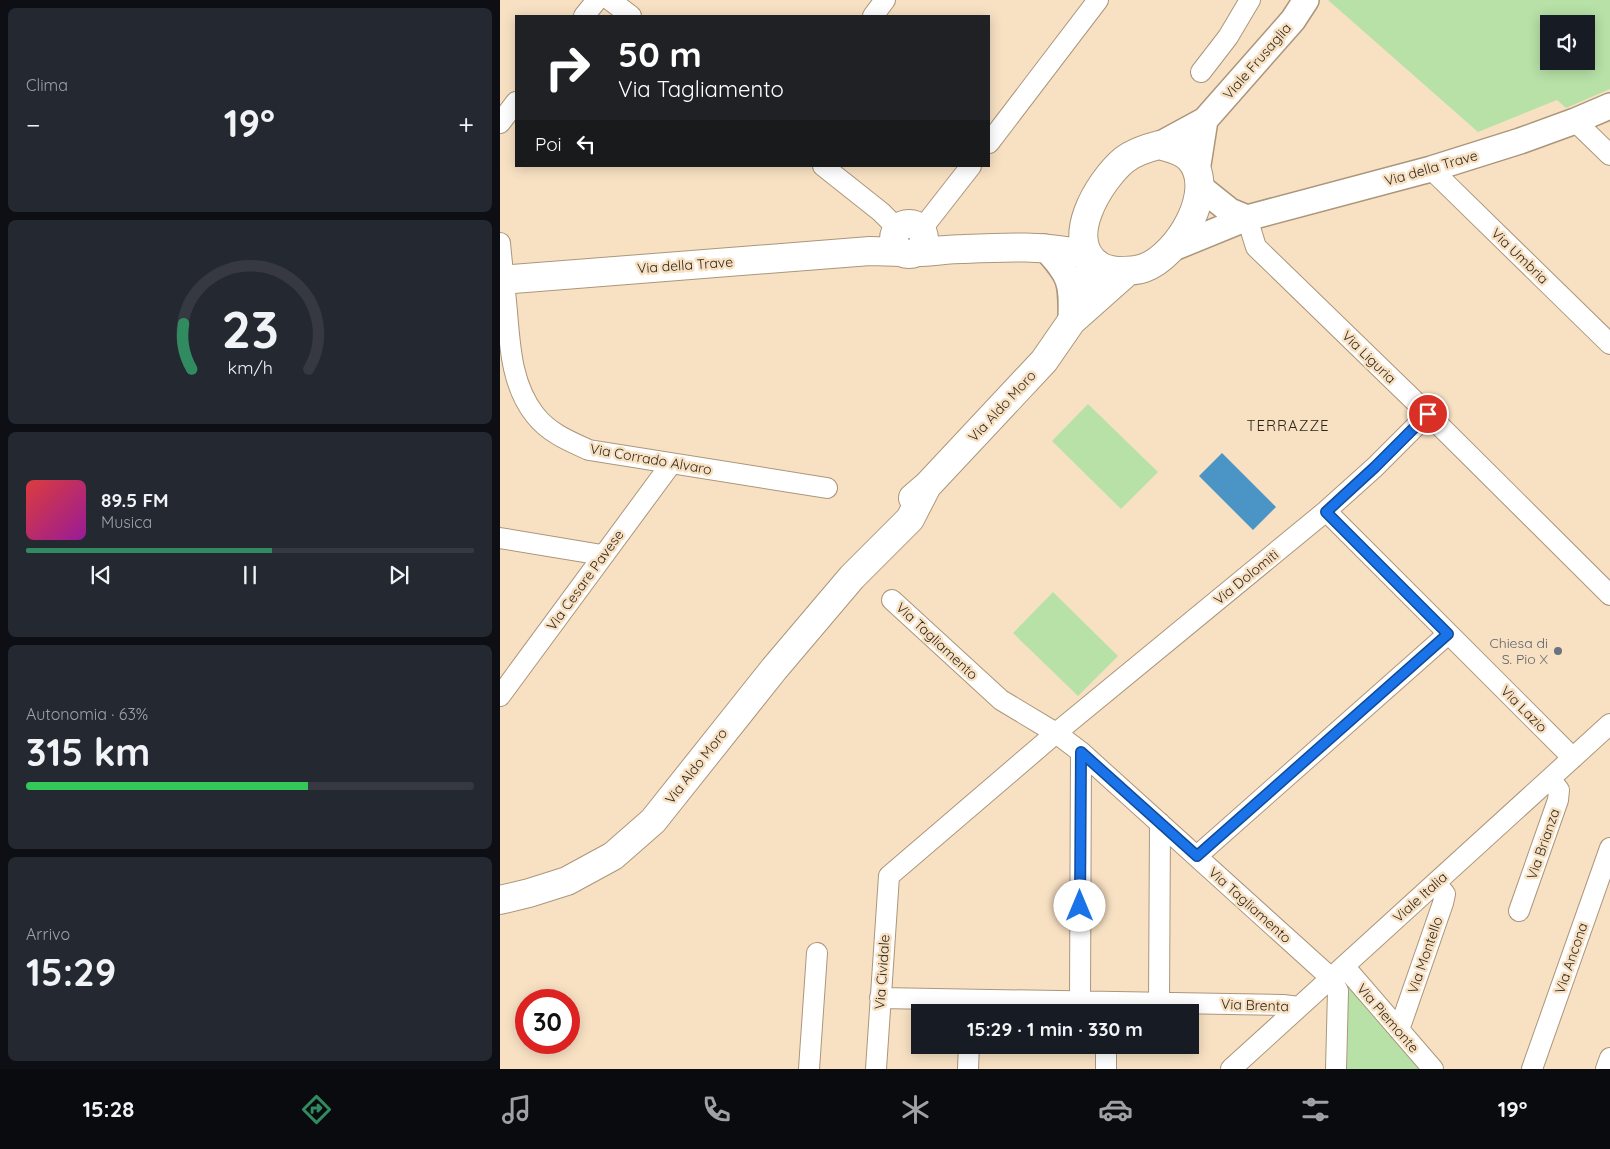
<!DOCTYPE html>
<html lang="it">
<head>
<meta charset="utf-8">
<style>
	:root { --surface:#171b24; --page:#242831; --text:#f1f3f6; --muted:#9ea1a6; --line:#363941; --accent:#318b61 }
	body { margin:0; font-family:Quicksand,sans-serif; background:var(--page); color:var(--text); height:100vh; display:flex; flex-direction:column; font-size:19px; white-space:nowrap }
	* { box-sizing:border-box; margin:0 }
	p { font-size:16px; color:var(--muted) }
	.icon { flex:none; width:28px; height:28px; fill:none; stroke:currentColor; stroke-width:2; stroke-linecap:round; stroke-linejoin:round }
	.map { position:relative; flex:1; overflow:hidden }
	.sheet { display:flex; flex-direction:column; gap:8px; padding:8px; background:#0d0f14; width:500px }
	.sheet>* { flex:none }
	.top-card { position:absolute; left:15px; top:15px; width:475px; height:152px; border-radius:0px; box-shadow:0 2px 12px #0003; background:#202124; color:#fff; overflow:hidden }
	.buttons { position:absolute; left:1040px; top:15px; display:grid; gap:10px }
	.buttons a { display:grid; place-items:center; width:55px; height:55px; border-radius:0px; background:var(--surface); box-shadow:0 2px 12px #0003; font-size:25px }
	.speed { position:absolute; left:15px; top:989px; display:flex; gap:10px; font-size:25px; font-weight:700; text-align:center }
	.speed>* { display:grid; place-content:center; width:65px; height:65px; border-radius:50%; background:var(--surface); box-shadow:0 2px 12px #0003; line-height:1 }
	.speed .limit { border:8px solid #d22; background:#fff; color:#111 }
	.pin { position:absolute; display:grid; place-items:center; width:42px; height:42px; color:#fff; margin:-21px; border:2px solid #fff; border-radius:50%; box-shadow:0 1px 5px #0007 }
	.me { position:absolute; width:55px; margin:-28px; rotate:0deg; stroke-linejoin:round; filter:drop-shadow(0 0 4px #0008) }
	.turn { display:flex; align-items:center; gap:18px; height:105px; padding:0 20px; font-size:22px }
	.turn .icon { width:65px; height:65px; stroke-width:2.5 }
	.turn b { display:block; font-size:35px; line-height:42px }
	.then { display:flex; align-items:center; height:48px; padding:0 20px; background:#0003; gap:10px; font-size:19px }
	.big { font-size:38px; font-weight:800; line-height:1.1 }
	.sheet .widget { flex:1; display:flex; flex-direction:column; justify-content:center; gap:8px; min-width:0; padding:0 18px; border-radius:8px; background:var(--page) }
	.sheet .dial { align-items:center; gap:0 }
	.dial svg { height:130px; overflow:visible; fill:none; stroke:var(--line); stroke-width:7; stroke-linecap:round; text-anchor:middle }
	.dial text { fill:var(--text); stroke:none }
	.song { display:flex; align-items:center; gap:15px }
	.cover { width:60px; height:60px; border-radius:8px; background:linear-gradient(135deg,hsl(0 70% 55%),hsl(300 70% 35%)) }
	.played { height:5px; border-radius:2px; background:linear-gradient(90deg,var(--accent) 55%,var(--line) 55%) }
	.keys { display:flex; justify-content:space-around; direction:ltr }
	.heat { display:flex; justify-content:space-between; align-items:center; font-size:28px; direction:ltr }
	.charge { height:8px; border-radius:4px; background:linear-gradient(90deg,#34c759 63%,var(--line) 0) }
	.trip { position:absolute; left:411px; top:1004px; width:288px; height:50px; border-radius:0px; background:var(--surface); box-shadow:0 2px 12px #0003; font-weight:800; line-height:50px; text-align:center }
	.tabs { display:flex; height:80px; justify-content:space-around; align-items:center; background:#090b0e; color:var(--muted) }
	.tabs .icon { width:35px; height:35px }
	.tabs .selected { color:var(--accent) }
	.tabs b { font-size:22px; color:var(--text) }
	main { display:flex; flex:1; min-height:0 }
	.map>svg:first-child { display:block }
	.green { fill:#b7e1a7; fill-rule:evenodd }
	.water { fill:#4b95c6 }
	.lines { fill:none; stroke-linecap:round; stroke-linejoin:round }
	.minor-casing { stroke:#ab967b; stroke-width:22 }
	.tertiary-casing { stroke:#ab967b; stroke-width:28 }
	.secondary-casing { stroke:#ab967b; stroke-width:30 }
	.minor { stroke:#fff; stroke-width:20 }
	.tertiary { stroke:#fff; stroke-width:25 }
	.secondary { stroke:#fff; stroke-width:28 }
	.route-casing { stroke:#114b97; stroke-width:12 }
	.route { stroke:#1a73e8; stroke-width:9 }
	.worship-dot { fill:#6b7280; stroke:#f8e1c3; stroke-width:2 }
	.labels { text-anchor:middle; stroke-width:5; stroke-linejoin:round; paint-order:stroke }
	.street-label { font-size:14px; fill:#2e261b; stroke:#f8e1c3 }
	.worship-label { font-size:14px; fill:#5b616d; stroke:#f8e1c3; text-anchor:end }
	.neighbourhood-label { font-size:15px; letter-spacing:1px; fill:#2e261b; stroke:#f8e1c3 }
</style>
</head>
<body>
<main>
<section class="sheet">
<div class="widget"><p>Clima</p>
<div class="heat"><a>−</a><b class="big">19°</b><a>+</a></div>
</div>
<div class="widget dial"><svg viewBox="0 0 100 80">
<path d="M14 69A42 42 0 1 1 86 69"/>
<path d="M14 69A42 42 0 0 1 9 41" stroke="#318b61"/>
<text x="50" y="56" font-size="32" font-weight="700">23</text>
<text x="50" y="72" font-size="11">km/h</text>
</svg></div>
<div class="widget">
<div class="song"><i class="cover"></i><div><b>89.5 FM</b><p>Musica</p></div></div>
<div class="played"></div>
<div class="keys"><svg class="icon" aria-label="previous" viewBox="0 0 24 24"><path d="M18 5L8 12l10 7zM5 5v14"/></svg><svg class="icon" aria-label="pause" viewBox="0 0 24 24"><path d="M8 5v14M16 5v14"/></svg><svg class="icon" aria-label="next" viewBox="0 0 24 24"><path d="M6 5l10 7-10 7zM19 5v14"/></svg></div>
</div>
<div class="widget"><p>Autonomia · 63%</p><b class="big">315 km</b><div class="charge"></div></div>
<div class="widget"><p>Arrivo</p><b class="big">15:29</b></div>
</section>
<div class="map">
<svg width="1110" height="1069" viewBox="0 0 1110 1069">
	<rect width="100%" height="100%" fill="#f8e1c3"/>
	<!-- green -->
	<path class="green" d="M 828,0 L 1110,0 L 1110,89 L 1066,108 L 1057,100 L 978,132 ZM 1049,24 L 1086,24 L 1086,61 L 1049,61 Z
		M 588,404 L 658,472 L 621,509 L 552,441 Z
		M 553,592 L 618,656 L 578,696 L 513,633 Z
		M 852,987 L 922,1069 L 847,1069 L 848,989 Z"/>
	<!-- water -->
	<path class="water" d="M 722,453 L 776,507 L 753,530 L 699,476 Z"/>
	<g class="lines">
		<defs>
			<path id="minor" d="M 110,0 L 131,16
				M 84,16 L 97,0
				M 373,16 L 385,0
				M 701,72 L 728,37 L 750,0
				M 1075,121 L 1110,155
				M 0,123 L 16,102
				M 489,143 L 598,0
				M 323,166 L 381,212 L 398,229
				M 931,169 L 1110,344
				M 747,218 L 756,247 L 928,414 L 1110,595
				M 421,230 L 471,166
				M 0,243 C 2,266 5,289 7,312 C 10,348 12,386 35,415 C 49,433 69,441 89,450 L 327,488
				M 826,511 L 1073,758
				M 0,538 L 102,555
				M 392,600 L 501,700 L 556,733 L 581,752 L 831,978 L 838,991 L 836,1069
				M 0,696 L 171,464
				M 697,856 L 948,634
				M 1019,911 L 1058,800 L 1059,790 L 1050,779
				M 844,966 L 933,1069
				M 380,998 L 783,1005 L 799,1007
				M 580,1001 L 581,752
				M 659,1003 L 660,823
				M 899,1030 L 943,903 L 945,894 L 936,883
				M 606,1045 L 606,1069
				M 309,1069 L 317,953
				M 376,1069 L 389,876 L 556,733 L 826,511 L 875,467 L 928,414
				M 468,1069 L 469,1045
				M 731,1069 L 1110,724
				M 1032,1069 L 1110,848
				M 1106,1069 L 1110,1058"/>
			<path id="tertiary" d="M 659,145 L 705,120 L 793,20 L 806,0
				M 697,171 L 705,120
				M 700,187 L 730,211 L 747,218
				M 544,247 C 571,277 572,280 571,321
				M 671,249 L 747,218 L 931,169 L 1020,141 L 1075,121 L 1110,106"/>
			<path id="secondary" d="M 659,145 C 670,148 682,150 690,159 C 718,190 678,256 644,268 C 636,271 627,271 618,271 C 611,270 606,270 600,266 C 561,243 599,181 624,160 C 634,152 647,148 659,145 Z
				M394 239a15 15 0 1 1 30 0a15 15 0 1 1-30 0Z
				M 416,252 C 432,252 447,249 463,249 C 505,247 545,245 587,255
				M 0,280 L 370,251 L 402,252
				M 574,319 L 628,271
				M 413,498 L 427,486 L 544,361 L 571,322 L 583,294 L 592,261
				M 0,900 L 29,893 L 67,881 L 113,856 L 153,821 L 274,669 L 352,577 L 410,519 L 427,486"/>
		</defs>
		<!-- minor casing -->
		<use href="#minor" class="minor-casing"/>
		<!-- tertiary casing -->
		<use href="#tertiary" class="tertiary-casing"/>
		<!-- secondary casing -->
		<use href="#secondary" class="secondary-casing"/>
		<!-- minor -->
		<use href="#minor" class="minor"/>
		<!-- tertiary -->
		<use href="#tertiary" class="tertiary"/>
		<!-- secondary -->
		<use href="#secondary" class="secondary"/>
	</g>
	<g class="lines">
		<defs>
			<path id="route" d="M 580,906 L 581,752 L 697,856 L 948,634 L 826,512 L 875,467 L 928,414"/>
		</defs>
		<!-- route casing -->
		<use href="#route" class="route-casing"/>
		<!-- route -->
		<use href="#route" class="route"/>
	</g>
	<!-- markers -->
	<circle class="worship-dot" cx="1058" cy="651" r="5"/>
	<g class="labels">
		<!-- street labels -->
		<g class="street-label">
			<text transform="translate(757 61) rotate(-49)" y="5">Viale Frusaglia</text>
			<text transform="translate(931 168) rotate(-16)" y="5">Via della Trave</text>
			<text transform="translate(1020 256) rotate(44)" y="5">Via Umbria</text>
			<text transform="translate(185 265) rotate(-4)" y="5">Via della Trave</text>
			<text transform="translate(869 357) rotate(44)" y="5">Via Liguria</text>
			<text transform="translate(502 406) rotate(-47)" y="5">Via Aldo Moro</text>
			<text transform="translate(151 459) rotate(10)" y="5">Via Corrado Alvaro</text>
			<text transform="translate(746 577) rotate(-39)" y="5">Via Dolomiti</text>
			<text transform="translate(85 580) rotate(-54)" y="5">Via Cesare Pavese</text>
			<text transform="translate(437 641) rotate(43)" y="5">Via Tagliamento</text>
			<text transform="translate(1024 709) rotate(45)" y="5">Via Lazio</text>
			<text transform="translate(196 766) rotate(-52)" y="5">Via Aldo Moro</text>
			<text transform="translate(1043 844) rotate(-71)" y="5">Via Brianza</text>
			<text transform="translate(920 897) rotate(-42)" y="5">Viale Italia</text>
			<text transform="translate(750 905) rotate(42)" y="5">Via Tagliamento</text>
			<text transform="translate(925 955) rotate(-71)" y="5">Via Montello</text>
			<text transform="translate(1071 958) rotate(-71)" y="5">Via Ancona</text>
			<text transform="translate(382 972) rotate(-86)" y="5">Via Cividale</text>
			<text transform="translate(755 1005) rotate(2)" y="5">Via Brenta</text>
			<text transform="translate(888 1018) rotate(49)" y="5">Via Piemonte</text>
		</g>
		<!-- worship labels -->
		<g class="worship-label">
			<text x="1048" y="648">Chiesa di<tspan x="1048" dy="16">S. Pio X</tspan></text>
		</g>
		<!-- neighbourhood labels -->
		<g class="neighbourhood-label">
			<text x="788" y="431">TERRAZZE</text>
		</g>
	</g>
</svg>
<div class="buttons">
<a><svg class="icon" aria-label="sound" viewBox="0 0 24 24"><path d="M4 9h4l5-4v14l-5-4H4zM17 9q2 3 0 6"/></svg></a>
</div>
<div class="speed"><div class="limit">30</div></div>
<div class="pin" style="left:928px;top:414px;background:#d93025"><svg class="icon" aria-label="arrive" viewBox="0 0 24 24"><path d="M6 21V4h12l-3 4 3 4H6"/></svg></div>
<svg class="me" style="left:580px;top:906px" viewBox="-20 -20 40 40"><circle r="19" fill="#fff"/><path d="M0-13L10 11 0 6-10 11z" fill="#1a73e8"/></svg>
<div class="trip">15:29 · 1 min · 330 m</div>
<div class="top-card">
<div class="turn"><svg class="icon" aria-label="right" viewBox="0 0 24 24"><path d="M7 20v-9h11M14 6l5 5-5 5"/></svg><div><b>50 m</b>Via Tagliamento</div></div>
<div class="then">Poi<svg class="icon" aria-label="left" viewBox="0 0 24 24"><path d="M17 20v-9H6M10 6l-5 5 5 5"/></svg></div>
</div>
</div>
</main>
<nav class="tabs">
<b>15:28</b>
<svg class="icon selected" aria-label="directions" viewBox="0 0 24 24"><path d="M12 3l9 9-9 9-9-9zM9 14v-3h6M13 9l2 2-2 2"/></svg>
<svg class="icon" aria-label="music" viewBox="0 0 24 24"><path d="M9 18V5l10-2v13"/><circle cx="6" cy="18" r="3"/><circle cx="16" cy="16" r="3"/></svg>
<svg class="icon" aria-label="phone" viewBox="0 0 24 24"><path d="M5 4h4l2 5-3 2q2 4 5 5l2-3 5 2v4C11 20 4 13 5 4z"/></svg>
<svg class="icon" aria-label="climate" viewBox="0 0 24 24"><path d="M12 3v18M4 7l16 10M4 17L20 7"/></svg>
<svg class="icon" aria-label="car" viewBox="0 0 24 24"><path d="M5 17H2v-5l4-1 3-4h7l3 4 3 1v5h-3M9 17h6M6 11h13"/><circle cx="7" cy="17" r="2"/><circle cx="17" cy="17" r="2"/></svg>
<svg class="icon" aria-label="filters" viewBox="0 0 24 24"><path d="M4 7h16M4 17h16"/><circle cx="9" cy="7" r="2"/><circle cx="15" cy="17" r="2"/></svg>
<b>19°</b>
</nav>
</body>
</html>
